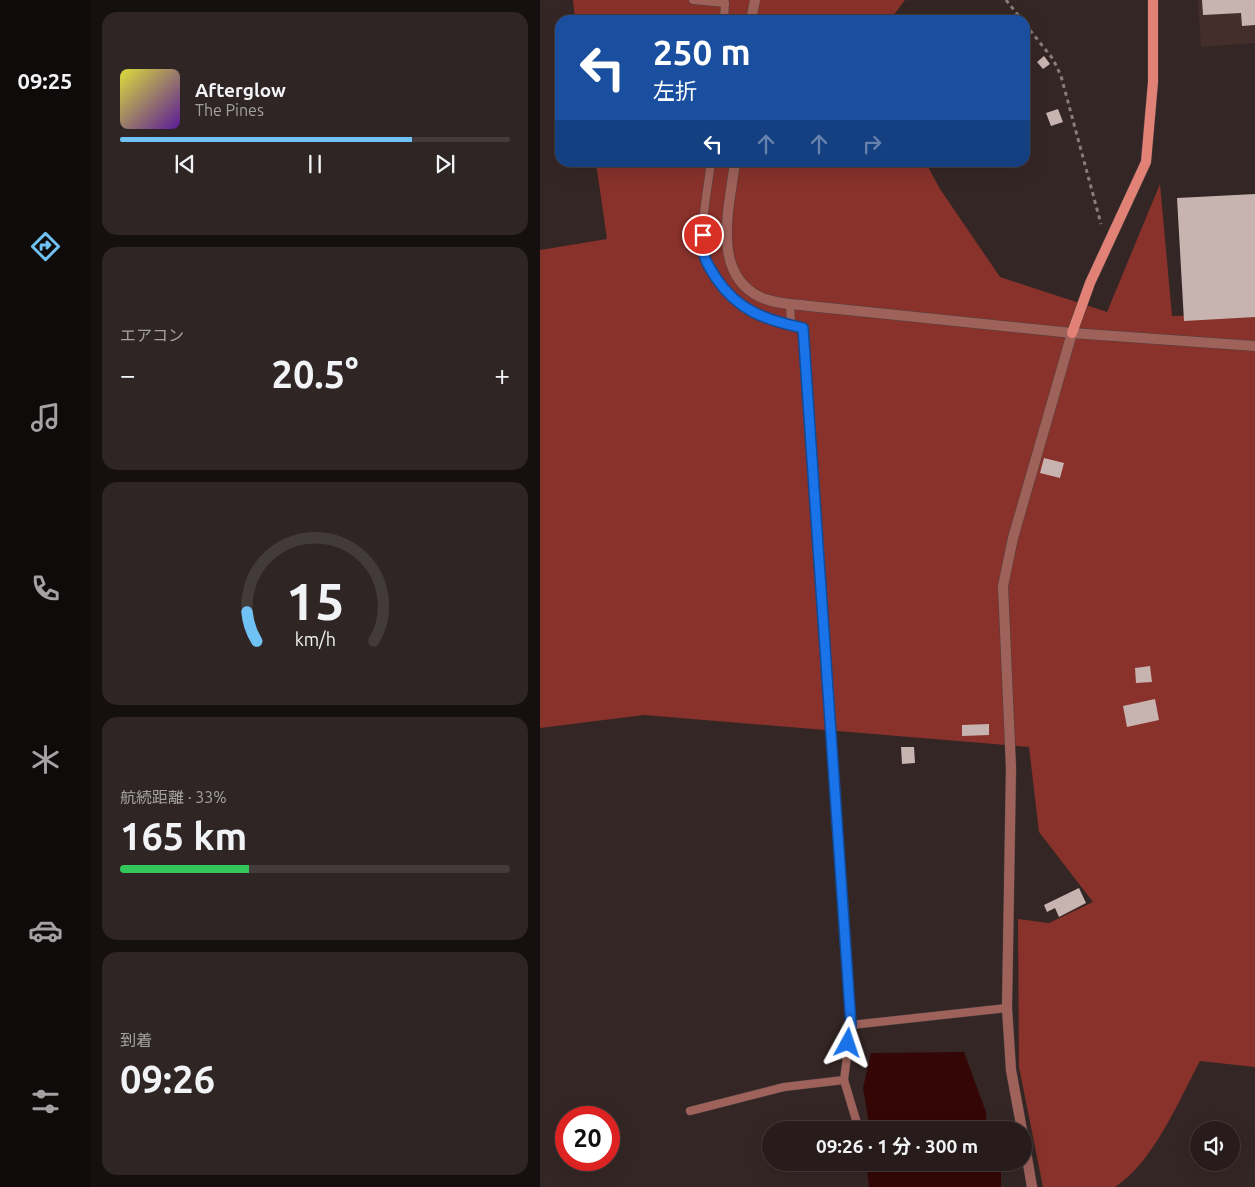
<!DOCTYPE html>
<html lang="ja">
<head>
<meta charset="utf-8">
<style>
	:root { --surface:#271c1b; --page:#2f2524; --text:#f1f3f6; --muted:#a4a1a3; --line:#433a3a; --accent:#70c2f4 }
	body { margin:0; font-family:Ubuntu,"Noto Sans JP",sans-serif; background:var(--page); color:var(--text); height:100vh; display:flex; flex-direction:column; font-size:19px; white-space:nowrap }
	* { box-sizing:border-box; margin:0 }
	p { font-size:16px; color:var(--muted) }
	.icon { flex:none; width:28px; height:28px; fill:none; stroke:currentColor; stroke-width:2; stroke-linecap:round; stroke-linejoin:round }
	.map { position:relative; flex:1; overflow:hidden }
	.panel { display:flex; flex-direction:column; gap:12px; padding:12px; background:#150f0f; width:450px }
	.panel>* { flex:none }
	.banner { position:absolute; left:15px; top:15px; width:475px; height:152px; border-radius:15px; box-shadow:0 5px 20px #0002,0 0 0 1px var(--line); background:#1a4fa0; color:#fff; overflow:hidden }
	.tools { position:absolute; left:650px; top:1121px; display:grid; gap:10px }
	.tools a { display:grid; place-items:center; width:50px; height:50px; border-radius:50%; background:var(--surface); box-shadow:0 5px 20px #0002,0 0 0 1px var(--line); font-size:25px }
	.speed { position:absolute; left:15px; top:1106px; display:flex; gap:10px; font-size:25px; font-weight:700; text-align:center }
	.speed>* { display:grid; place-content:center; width:65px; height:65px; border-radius:50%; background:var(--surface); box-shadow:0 5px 20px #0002,0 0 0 1px var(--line); line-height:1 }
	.speed .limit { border:8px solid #d22; background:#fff; color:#111 }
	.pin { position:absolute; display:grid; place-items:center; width:42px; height:42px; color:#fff; margin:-21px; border:2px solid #fff; border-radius:50%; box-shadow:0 1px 5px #0007 }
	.me { position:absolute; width:55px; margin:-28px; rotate:5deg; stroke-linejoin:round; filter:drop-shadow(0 0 4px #0008) }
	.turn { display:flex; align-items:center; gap:18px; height:105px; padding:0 15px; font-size:22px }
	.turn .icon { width:65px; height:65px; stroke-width:2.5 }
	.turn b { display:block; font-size:35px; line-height:42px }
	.lanes { display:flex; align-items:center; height:48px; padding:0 15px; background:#0003; justify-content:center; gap:25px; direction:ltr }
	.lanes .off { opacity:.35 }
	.big { font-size:38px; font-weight:700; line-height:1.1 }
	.panel .widget { flex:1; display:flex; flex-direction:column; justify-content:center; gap:8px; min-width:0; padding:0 18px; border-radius:15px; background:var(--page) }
	.panel .dial { align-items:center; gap:0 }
	.dial svg { height:130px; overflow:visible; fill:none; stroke:var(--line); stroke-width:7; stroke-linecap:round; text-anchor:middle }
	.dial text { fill:var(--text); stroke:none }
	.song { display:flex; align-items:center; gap:15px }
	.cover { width:60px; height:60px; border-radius:8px; background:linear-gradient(135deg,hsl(60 70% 55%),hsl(270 70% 35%)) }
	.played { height:5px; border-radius:2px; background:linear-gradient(90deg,var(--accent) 75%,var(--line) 75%) }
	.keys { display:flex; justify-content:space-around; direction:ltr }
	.heat { display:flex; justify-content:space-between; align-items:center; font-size:28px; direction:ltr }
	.charge { height:8px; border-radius:4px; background:linear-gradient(90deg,#34c759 33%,var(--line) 0) }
	.trip { position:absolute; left:222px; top:1121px; width:270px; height:50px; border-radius:25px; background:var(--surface); box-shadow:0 5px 20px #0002,0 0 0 1px var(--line); font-weight:700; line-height:50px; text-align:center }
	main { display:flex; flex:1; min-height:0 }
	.dock { display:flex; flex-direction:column; width:90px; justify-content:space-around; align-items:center; background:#100b0b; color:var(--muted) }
	.dock .icon { width:35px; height:35px }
	.dock .active { color:var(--accent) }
	.dock b { font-size:22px; color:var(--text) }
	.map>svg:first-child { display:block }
	.built { fill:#432e2b }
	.forest { fill:#88322b }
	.water { fill:#340706 }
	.building { fill:#c7b4b1 }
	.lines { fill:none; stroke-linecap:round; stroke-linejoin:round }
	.lane-casing { stroke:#4f4140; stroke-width:9 }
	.street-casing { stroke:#4f4140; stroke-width:11 }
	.secondary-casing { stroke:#4f4140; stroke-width:11 }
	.path { stroke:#897d7b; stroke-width:3; stroke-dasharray:4 4; stroke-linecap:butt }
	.lane { stroke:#9f625b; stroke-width:8 }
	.street { stroke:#9f625b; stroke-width:10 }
	.secondary { stroke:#e28176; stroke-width:10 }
	.route-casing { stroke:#114b97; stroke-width:12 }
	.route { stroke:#1a73e8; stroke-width:9 }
</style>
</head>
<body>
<main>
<nav class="dock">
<b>09:25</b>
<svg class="icon active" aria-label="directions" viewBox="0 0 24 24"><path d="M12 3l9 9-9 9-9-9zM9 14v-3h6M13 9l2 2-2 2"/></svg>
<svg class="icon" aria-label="music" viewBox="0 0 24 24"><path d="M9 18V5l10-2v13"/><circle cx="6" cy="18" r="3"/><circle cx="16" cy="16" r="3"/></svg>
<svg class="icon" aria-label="phone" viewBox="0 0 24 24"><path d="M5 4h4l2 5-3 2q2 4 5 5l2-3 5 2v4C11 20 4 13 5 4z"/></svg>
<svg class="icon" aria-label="climate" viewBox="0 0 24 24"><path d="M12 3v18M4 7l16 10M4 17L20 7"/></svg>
<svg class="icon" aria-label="car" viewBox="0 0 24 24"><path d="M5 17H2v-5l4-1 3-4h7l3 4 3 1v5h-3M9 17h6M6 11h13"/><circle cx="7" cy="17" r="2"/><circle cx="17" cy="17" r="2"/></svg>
<svg class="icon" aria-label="filters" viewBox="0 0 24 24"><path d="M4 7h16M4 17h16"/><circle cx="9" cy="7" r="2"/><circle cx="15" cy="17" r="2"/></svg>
</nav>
<section class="panel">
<div class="widget">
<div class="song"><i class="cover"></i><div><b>Afterglow</b><p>The Pines</p></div></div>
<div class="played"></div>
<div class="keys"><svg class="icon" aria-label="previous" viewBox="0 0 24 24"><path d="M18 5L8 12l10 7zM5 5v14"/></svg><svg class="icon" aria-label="pause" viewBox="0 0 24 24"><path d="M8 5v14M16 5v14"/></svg><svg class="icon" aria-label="next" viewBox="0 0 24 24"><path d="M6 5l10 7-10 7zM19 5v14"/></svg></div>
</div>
<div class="widget"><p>エアコン</p>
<div class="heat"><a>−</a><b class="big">20.5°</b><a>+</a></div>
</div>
<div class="widget dial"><svg viewBox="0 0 100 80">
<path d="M14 69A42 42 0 1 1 86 69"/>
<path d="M14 69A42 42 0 0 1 8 51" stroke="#70c2f4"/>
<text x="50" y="56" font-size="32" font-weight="700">15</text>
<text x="50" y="72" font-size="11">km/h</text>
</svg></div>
<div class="widget"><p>航続距離 · 33%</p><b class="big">165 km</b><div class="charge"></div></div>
<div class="widget"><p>到着</p><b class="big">09:26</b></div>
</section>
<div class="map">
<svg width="715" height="1187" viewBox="0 0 715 1187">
	<rect width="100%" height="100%" fill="#342624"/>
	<!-- built -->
	<path class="built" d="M 658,0 L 715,0 L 715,43 L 661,47 Z"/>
	<!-- forest -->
	<path class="forest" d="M 33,0 L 365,0 L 350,20 L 35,20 Z
		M 56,163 L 386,163 L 400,189 L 460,277 L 567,312 L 620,184 L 632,316 L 715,314 L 715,1067 L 660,1061 C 639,1100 613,1163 575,1187 L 503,1187 L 479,1067 L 478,919 L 509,923 L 553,902 L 499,832 L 489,747 L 104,715 L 0,728 L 0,250 L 67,239 Z"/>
	<!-- water -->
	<path class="water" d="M 424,1052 L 446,1112 L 446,1118 L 449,1130 L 330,1130 L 323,1088 L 331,1053 Z
		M 335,1163 L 459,1163 L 461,1171 L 461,1187 L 329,1187 L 327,1169 L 336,1166 Z"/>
	<!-- building -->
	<path class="building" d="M 662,0 L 715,0 L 715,25 L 702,26 L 701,13 L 663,15 Z
		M 504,56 L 510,64 L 503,69 L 497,62 Z
		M 518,109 L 523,122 L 511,126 L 506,113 Z
		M 715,194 L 715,317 L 644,321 L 637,198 Z
		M 504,458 L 524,463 L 520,478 L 500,473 Z
		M 610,666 L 612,682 L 596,683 L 595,668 Z
		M 615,699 L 619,720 L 587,727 L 583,706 Z
		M 449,724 L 449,735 L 422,736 L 422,725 Z
		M 361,747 L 374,747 L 375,763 L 362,764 Z
		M 539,888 L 546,903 L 519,917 L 515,908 L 507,912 L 504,905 Z"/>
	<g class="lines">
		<defs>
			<path id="lane" d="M 153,0 L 185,3 L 184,20
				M 250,304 L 251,325
				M 311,1025 L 467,1008
				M 304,1080 L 319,1130
				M 150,1111 L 244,1087 L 304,1080 L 311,1025 L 263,328 C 226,320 197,311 176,278 C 172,271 165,262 164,254 C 159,231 168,187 171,162
				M 330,1162 L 331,1167"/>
			<path id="street" d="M 211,20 L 215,0
				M 195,162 C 190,205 170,273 220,297 C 235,304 253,304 269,306 L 532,333 L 715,346
				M 482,1130 L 471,1070 L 467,1008 L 471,768 L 463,586 L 473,538 L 532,333
				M 484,1140 L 492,1187"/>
			<path id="secondary" d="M 532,333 L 550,283 L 606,162 L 613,82 L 613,0"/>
		</defs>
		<!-- lane casing -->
		<use href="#lane" class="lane-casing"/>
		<!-- street casing -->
		<use href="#street" class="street-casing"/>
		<!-- secondary casing -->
		<use href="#secondary" class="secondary-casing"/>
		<!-- path -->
		<path class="path" d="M 466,0 L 482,20
			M 485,24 L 513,59 L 521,76 L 561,224"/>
		<!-- lane -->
		<use href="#lane" class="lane"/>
		<!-- street -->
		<use href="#street" class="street"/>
		<!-- secondary -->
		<use href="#secondary" class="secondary"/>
	</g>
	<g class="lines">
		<defs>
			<path id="route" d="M 163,235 C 163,241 163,248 164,254 C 165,262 172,271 176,278 C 198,311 226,320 263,328 L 311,1025 L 308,1043"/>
		</defs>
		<!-- route casing -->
		<use href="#route" class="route-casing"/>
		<!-- route -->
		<use href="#route" class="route"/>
	</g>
</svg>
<div class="tools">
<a><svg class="icon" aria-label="sound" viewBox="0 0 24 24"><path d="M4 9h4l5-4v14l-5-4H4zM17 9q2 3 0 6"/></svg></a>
</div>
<div class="speed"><div class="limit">20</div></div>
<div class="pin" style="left:163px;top:235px;background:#d93025"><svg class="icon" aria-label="arrive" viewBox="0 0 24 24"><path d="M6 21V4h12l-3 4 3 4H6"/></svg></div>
<svg class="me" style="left:308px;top:1043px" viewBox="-20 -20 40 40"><path d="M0-17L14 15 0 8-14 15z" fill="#1a73e8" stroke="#fff" stroke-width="4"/></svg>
<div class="trip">09:26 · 1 分 · 300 m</div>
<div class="banner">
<div class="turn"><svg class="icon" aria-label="left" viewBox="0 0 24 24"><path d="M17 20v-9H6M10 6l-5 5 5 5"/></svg><div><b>250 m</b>左折</div></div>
<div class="lanes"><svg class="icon" aria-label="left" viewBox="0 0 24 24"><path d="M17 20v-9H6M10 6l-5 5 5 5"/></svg><svg class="icon off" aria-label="ahead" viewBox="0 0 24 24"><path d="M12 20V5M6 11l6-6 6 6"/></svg><svg class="icon off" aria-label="ahead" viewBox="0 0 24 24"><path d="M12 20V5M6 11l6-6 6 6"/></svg><svg class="icon off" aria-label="right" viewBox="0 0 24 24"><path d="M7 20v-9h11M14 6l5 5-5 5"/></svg></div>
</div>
</div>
</main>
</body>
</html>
